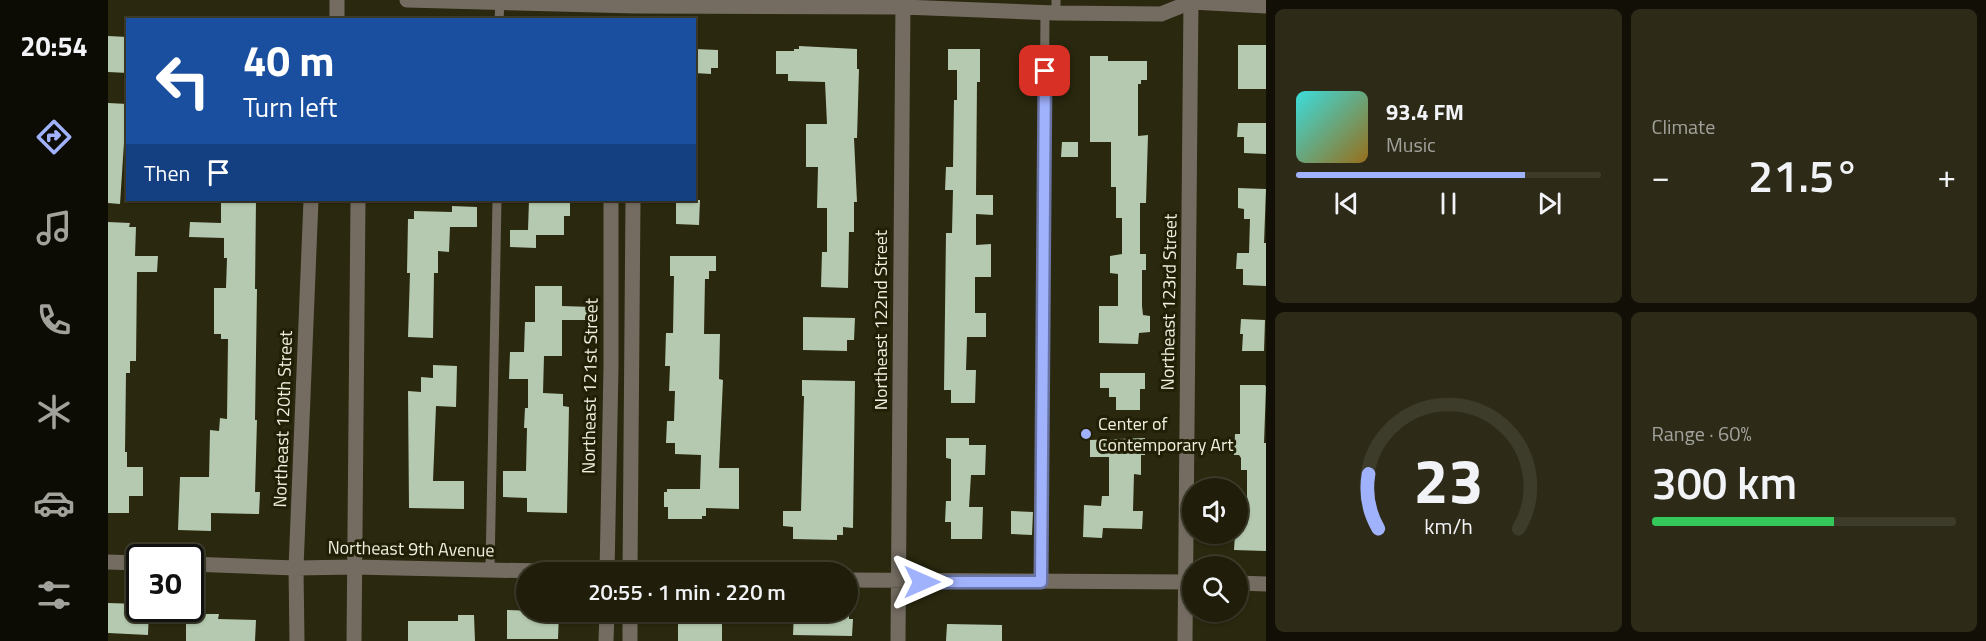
<!DOCTYPE html>
<html lang="en">
<head>
<meta charset="utf-8">
<style>
	:root { --surface:#201e0a; --page:#2d2b18; --text:#f1f3f6; --muted:#a2a29c; --line:#3d3c2b; --accent:#a1b2fd }
	body { margin:0; font-family:"Titillium Web",sans-serif; background:var(--page); color:var(--text); height:100vh; display:flex; flex-direction:column; font-size:22px; white-space:nowrap }
	* { box-sizing:border-box; margin:0 }
	p { font-size:20px; color:var(--muted) }
	.icon { flex:none; width:33px; height:33px; fill:none; stroke:currentColor; stroke-width:2; stroke-linecap:round; stroke-linejoin:round }
	.map { position:relative; flex:1; overflow:hidden }
	.sheet { display:flex; flex-direction:column; gap:9px; padding:9px; background:#121006; width:720px }
	.sheet>* { flex:none }
	.top-card { position:absolute; left:18px; top:18px; width:570px; height:183px; border-radius:0px; box-shadow:0 2px 4px #0004,0 0 0 2px var(--line); background:#1a4fa0; color:#fff; overflow:hidden }
	.controls { position:absolute; left:1074px; top:478px; display:grid; gap:12px }
	.controls a { display:grid; place-items:center; width:66px; height:66px; border-radius:50%; background:var(--surface); box-shadow:0 2px 4px #0004,0 0 0 2px var(--line); font-size:30px }
	.speed { position:absolute; left:18px; top:544px; display:flex; gap:12px; font-size:30px; font-weight:700; text-align:center }
	.speed>* { display:grid; place-content:center; width:78px; height:78px; border-radius:50%; background:var(--surface); box-shadow:0 2px 4px #0004,0 0 0 2px var(--line); line-height:1 }
	.speed .limit { border:3px solid #111; border-radius:9px; background:#fff; color:#111 }
	.pin { position:absolute; display:grid; place-items:center; width:51px; height:51px; color:#fff; margin:-26px; border-radius:12px; box-shadow:0 3px 9px #0006 }
	.me { position:absolute; width:66px; margin:-33px; rotate:90deg; stroke-linejoin:round; filter:drop-shadow(0 0 4px #0008) }
	.turn { display:flex; align-items:center; gap:21px; height:126px; padding:0 18px; font-size:27px }
	.turn .icon { width:78px; height:78px; stroke-width:2.5 }
	.turn b { display:block; font-size:42px; line-height:51px }
	.then { display:flex; align-items:center; height:57px; padding:0 18px; background:#0003; gap:12px; font-size:22px }
	.big { font-size:45px; font-weight:600; line-height:1.1 }
	.sheet .card { flex:1; display:flex; flex-direction:column; justify-content:center; gap:9px; min-width:0; padding:0 21px; border-radius:9px; background:var(--page) }
	.sheet .dial { align-items:center; gap:0 }
	.dial svg { height:156px; overflow:visible; fill:none; stroke:var(--line); stroke-width:7; stroke-linecap:round; text-anchor:middle }
	.dial text { fill:var(--text); stroke:none }
	.song { display:flex; align-items:center; gap:18px }
	.cover { width:72px; height:72px; border-radius:9px; background:linear-gradient(135deg,hsl(180 70% 55%),hsl(40 70% 35%)) }
	.played { height:6px; border-radius:3px; background:linear-gradient(90deg,var(--accent) 75%,var(--line) 75%) }
	.keys { display:flex; justify-content:space-around; direction:ltr }
	.heat { display:flex; justify-content:space-between; align-items:center; font-size:33px; direction:ltr }
	.charge { height:9px; border-radius:4px; background:linear-gradient(90deg,#34c759 60%,var(--line) 0) }
	.sheet .tiles { flex:1; display:grid; gap:9px; grid-template-columns:repeat(2,1fr) }
	.trip { position:absolute; left:408px; top:562px; width:342px; height:60px; border-radius:30px; background:var(--surface); box-shadow:0 2px 4px #0004,0 0 0 2px var(--line); font-weight:600; line-height:60px; text-align:center }
	main { display:flex; flex:1; min-height:0 }
	.menu { display:flex; flex-direction:column; width:108px; justify-content:space-around; align-items:center; background:#0d0c04; color:var(--muted) }
	.menu .icon { width:42px; height:42px }
	.menu .active { color:var(--accent) }
	.menu b { font-size:27px; color:var(--text) }
	.map>svg:first-child { display:block }
	.building { fill:#b4c9af }
	.lines { fill:none; stroke-linecap:round; stroke-linejoin:round }
	.service { stroke:#746c61; stroke-width:9 }
	.minor { stroke:#746c61; stroke-width:15 }
	.route-casing { stroke:#6974a4; stroke-width:15 }
	.route { stroke:#a1b2fd; stroke-width:10 }
	.poi-dot { fill:#a1b2fd; stroke:#211f05; stroke-width:2 }
	.labels { text-anchor:middle; stroke-width:6; stroke-linejoin:round; paint-order:stroke }
	.street-label { font-size:18px; fill:#efefdf; stroke:#211f05 }
	.poi-label { font-size:18px; fill:#efefdf; stroke:#211f05; text-anchor:start }
</style>
</head>
<body>
<main>
<nav class="menu">
<b>20:54</b>
<svg class="icon active" aria-label="directions" viewBox="0 0 24 24"><path d="M12 3l9 9-9 9-9-9zM9 14v-3h6M13 9l2 2-2 2"/></svg>
<svg class="icon" aria-label="music" viewBox="0 0 24 24"><path d="M9 18V5l10-2v13"/><circle cx="6" cy="18" r="3"/><circle cx="16" cy="16" r="3"/></svg>
<svg class="icon" aria-label="phone" viewBox="0 0 24 24"><path d="M5 4h4l2 5-3 2q2 4 5 5l2-3 5 2v4C11 20 4 13 5 4z"/></svg>
<svg class="icon" aria-label="climate" viewBox="0 0 24 24"><path d="M12 3v18M4 7l16 10M4 17L20 7"/></svg>
<svg class="icon" aria-label="car" viewBox="0 0 24 24"><path d="M5 17H2v-5l4-1 3-4h7l3 4 3 1v5h-3M9 17h6M6 11h13"/><circle cx="7" cy="17" r="2"/><circle cx="17" cy="17" r="2"/></svg>
<svg class="icon" aria-label="filters" viewBox="0 0 24 24"><path d="M4 7h16M4 17h16"/><circle cx="9" cy="7" r="2"/><circle cx="15" cy="17" r="2"/></svg>
</nav>
<div class="map">
<svg width="1158" height="641" viewBox="0 0 1158 641">
	<rect width="100%" height="100%" fill="#2a280e"/>
	<!-- building -->
	<path class="building" d="M 0,36 L 20,37 L 20,73 L 0,72 Z
		M 1130,45 L 1158,45 L 1158,89 L 1130,89 Z
		M 691,46 L 749,49 L 749,69 L 751,69 L 749,138 L 746,138 L 749,202 L 746,202 L 746,232 L 741,232 L 740,288 L 713,287 L 714,252 L 719,252 L 719,208 L 709,208 L 710,167 L 698,167 L 698,124 L 719,124 L 717,82 L 680,81 L 680,74 L 668,74 L 668,51 L 686,51 L 686,49 L 691,49 Z
		M 586,49 L 610,50 L 610,68 L 603,68 L 603,74 L 586,73 Z
		M 840,49 L 872,49 L 872,82 L 869,82 L 868,195 L 885,195 L 885,215 L 868,214 L 868,245 L 883,244 L 883,277 L 867,277 L 867,313 L 878,313 L 878,337 L 859,337 L 858,370 L 868,370 L 867,403 L 843,403 L 843,390 L 836,390 L 838,233 L 844,233 L 845,190 L 837,190 L 838,167 L 845,167 L 846,100 L 849,100 L 849,70 L 840,70 Z
		M 982,56 L 1000,56 L 1000,61 L 1039,61 L 1039,80 L 1033,80 L 1033,84 L 1030,84 L 1030,136 L 1040,135 L 1038,203 L 1032,203 L 1032,254 L 1038,254 L 1038,270 L 1034,270 L 1034,306 L 1035,315 L 1042,316 L 1042,332 L 1031,333 L 1030,344 L 991,343 L 991,306 L 1010,306 L 1010,274 L 1002,273 L 1002,256 L 1014,254 L 1014,218 L 1008,218 L 1008,187 L 1003,187 L 1003,142 L 982,142 Z
		M 0,103 L 20,104 L 20,143 L 16,143 L 12,204 L 0,203 Z
		M 1130,123 L 1158,123 L 1158,154 L 1136,153 L 1136,137 L 1129,137 Z
		M 954,142 L 970,142 L 970,157 L 953,157 Z
		M 1130,188 L 1158,189 L 1156,243 L 1158,243 L 1158,286 L 1135,285 L 1135,269 L 1128,269 L 1129,253 L 1141,253 L 1142,219 L 1136,219 L 1136,209 L 1130,208 Z
		M 113,200 L 148,200 L 147,289 L 149,289 L 147,420 L 149,420 L 147,492 L 152,492 L 151,514 L 103,513 L 103,531 L 70,530 L 72,477 L 101,477 L 102,430 L 111,431 L 112,418 L 119,419 L 120,339 L 113,339 L 113,334 L 106,334 L 106,288 L 118,288 L 119,258 L 116,258 L 116,238 L 81,237 L 82,222 L 113,223 Z
		M 421,200 L 462,200 L 462,216 L 456,216 L 456,235 L 428,235 L 428,248 L 402,247 L 402,230 L 420,230 Z
		M 568,200 L 592,200 L 591,225 L 568,224 Z
		M 344,206 L 369,207 L 369,227 L 342,227 L 341,252 L 330,251 L 330,273 L 326,273 L 325,338 L 300,337 L 302,273 L 299,273 L 300,219 L 306,219 L 306,211 L 344,212 Z
		M 0,222 L 22,223 L 21,227 L 28,227 L 27,256 L 50,256 L 49,272 L 29,272 L 28,361 L 22,361 L 22,373 L 18,373 L 17,452 L 19,452 L 19,467 L 35,467 L 35,496 L 21,496 L 21,513 L 0,513 Z
		M 562,256 L 608,256 L 608,271 L 601,271 L 601,279 L 597,279 L 596,334 L 612,334 L 611,379 L 615,380 L 611,468 L 631,468 L 631,509 L 598,508 L 598,516 L 594,516 L 594,519 L 560,519 L 560,507 L 556,507 L 556,492 L 559,492 L 559,489 L 592,489 L 593,455 L 567,454 L 567,443 L 558,443 L 559,421 L 566,421 L 567,391 L 561,391 L 562,366 L 557,366 L 558,333 L 565,333 L 566,276 L 562,276 Z
		M 427,286 L 454,286 L 454,306 L 484,307 L 483,320 L 454,320 L 454,356 L 436,356 L 435,393 L 455,394 L 455,406 L 461,407 L 459,513 L 419,512 L 419,498 L 395,497 L 395,471 L 418,471 L 419,428 L 416,428 L 417,408 L 420,408 L 420,379 L 401,379 L 402,352 L 416,352 L 417,322 L 427,322 Z
		M 695,317 L 747,318 L 746,340 L 739,340 L 739,351 L 695,350 Z
		M 1133,319 L 1157,320 L 1156,351 L 1134,351 L 1135,334 L 1132,334 Z
		M 325,365 L 349,366 L 348,407 L 328,406 L 325,481 L 356,481 L 356,509 L 301,508 L 300,391 L 313,392 L 313,377 L 325,378 Z
		M 992,373 L 1037,373 L 1037,389 L 1032,389 L 1032,410 L 1008,410 L 1008,397 L 1001,397 L 1001,388 L 992,388 Z
		M 694,380 L 747,381 L 745,528 L 735,527 L 735,535 L 729,535 L 729,540 L 685,539 L 685,527 L 675,526 L 675,511 L 693,511 L 696,396 L 694,396 Z
		M 1132,385 L 1157,385 L 1158,387 L 1156,443 L 1158,443 L 1158,551 L 1126,550 L 1127,534 L 1130,534 L 1130,499 L 1139,499 L 1139,470 L 1133,470 L 1133,458 L 1131,455 L 1126,455 L 1127,434 L 1132,434 Z
		M 838,438 L 861,438 L 861,445 L 878,445 L 877,475 L 863,475 L 861,507 L 875,507 L 874,539 L 843,539 L 843,522 L 837,522 L 838,501 L 843,501 L 843,459 L 838,458 Z
		M 1037,438 L 1037,455 L 1033,455 L 1033,475 L 1026,474 L 1025,511 L 1035,511 L 1034,529 L 995,528 L 994,538 L 975,537 L 976,505 L 993,506 L 994,496 L 1001,496 L 1001,457 L 982,457 L 982,440 Z
		M 903,511 L 925,512 L 924,535 L 903,534 Z
		M 0,603 L 32,604 L 32,609 L 41,609 L 40,635 L 0,633 Z
		M 399,610 L 451,612 L 450,639 L 399,639 Z
		M 584,612 L 614,613 L 614,641 L 570,641 L 570,615 L 584,615 Z
		M 686,612 L 737,612 L 737,615 L 741,615 L 741,619 L 745,619 L 744,636 L 685,635 Z
		M 78,614 L 111,614 L 110,619 L 148,620 L 147,641 L 78,641 Z
		M 350,615 L 366,615 L 367,641 L 300,641 L 300,621 L 350,621 Z
		M 839,624 L 894,625 L 894,641 L 838,641 Z"/>
	<g class="lines">
		<!-- service -->
		<path class="service" d="M 948,13 L 948,0
			M 391,20 L 392,2
			M 382,570 L 389,200
			M 933,582 L 937,12"/>
		<!-- minor -->
		<path class="minor" d="M 299,0 L 528,6 L 795,7 L 948,13 L 1053,14 L 1083,2
			M 1080,0 L 1083,2 L 1158,6
			M 229,20 L 229,0
			M 0,562 L 32,563
			M 82,564 L 188,568 L 246,567 L 523,573
			M 499,573 L 503,367 L 503,200
			M 522,573 L 525,200
			M 740,580 L 1084,582
			M 1130,583 L 1158,584
			M 189,641 L 188,568 L 203,200
			M 246,641 L 250,200
			M 498,641 L 499,612
			M 522,641 L 522,612
			M 790,641 L 795,0
			M 1077,641 L 1083,0"/>
	</g>
	<g class="lines">
		<defs>
			<path id="route" d="M 814,582 L 933,582 L 937,71"/>
		</defs>
		<!-- route casing -->
		<use href="#route" class="route-casing"/>
		<!-- route -->
		<use href="#route" class="route"/>
	</g>
	<!-- markers -->
	<circle class="poi-dot" cx="978" cy="434" r="6"/>
	<g class="labels">
		<!-- street labels -->
		<g class="street-label">
			<text transform="translate(1061 302) rotate(-89)" y="6">Northeast 123rd Street</text>
			<text transform="translate(773 320) rotate(-90)" y="6">Northeast 122nd Street</text>
			<text transform="translate(482 386) rotate(-89)" y="6">Northeast 121st Street</text>
			<text transform="translate(175 419) rotate(-88)" y="6">Northeast 120th Street</text>
			<text transform="translate(303 549) rotate(1)" y="6">Northeast 9th Avenue</text>
		</g>
		<!-- poi labels -->
		<g class="poi-label">
			<text x="990" y="430">Center of<tspan x="990" dy="21">Contemporary Art</tspan></text>
		</g>
	</g>
</svg>
<div class="controls">
<a><svg class="icon" aria-label="sound" viewBox="0 0 24 24"><path d="M4 9h4l5-4v14l-5-4H4zM17 9q2 3 0 6"/></svg></a>
<a><svg class="icon" aria-label="search" viewBox="0 0 24 24"><circle cx="10" cy="10" r="6"/><path d="M15 15l6 6"/></svg></a>
</div>
<div class="speed"><div class="limit">30</div></div>
<div class="pin" style="left:937px;top:71px;background:#d93025"><svg class="icon" aria-label="arrive" viewBox="0 0 24 24"><path d="M6 21V4h12l-3 4 3 4H6"/></svg></div>
<svg class="me" style="left:814px;top:582px" viewBox="-20 -20 40 40"><path d="M0-17L14 15 0 8-14 15z" fill="#a1b2fd" stroke="#fff" stroke-width="4"/></svg>
<div class="trip">20:55 · 1 min · 220 m</div>
<div class="top-card">
<div class="turn"><svg class="icon" aria-label="left" viewBox="0 0 24 24"><path d="M17 20v-9H6M10 6l-5 5 5 5"/></svg><div><b>40 m</b>Turn left</div></div>
<div class="then">Then<svg class="icon" aria-label="arrive" viewBox="0 0 24 24"><path d="M6 21V4h12l-3 4 3 4H6"/></svg></div>
</div>
</div>
<section class="sheet">
<div class="tiles">
<div class="card">
<div class="song"><i class="cover"></i><div><b>93.4 FM</b><p>Music</p></div></div>
<div class="played"></div>
<div class="keys"><svg class="icon" aria-label="previous" viewBox="0 0 24 24"><path d="M18 5L8 12l10 7zM5 5v14"/></svg><svg class="icon" aria-label="pause" viewBox="0 0 24 24"><path d="M8 5v14M16 5v14"/></svg><svg class="icon" aria-label="next" viewBox="0 0 24 24"><path d="M6 5l10 7-10 7zM19 5v14"/></svg></div>
</div>
<div class="card"><p>Climate</p>
<div class="heat"><a>−</a><b class="big">21.5°</b><a>+</a></div>
</div>
<div class="card dial"><svg viewBox="0 0 100 80">
<path d="M14 69A42 42 0 1 1 86 69"/>
<path d="M14 69A42 42 0 0 1 9 41" stroke="#a1b2fd"/>
<text x="50" y="56" font-size="32" font-weight="700">23</text>
<text x="50" y="72" font-size="11">km/h</text>
</svg></div>
<div class="card"><p>Range · 60%</p><b class="big">300 km</b><div class="charge"></div></div>
</div>
</section>
</main>
</body>
</html>
